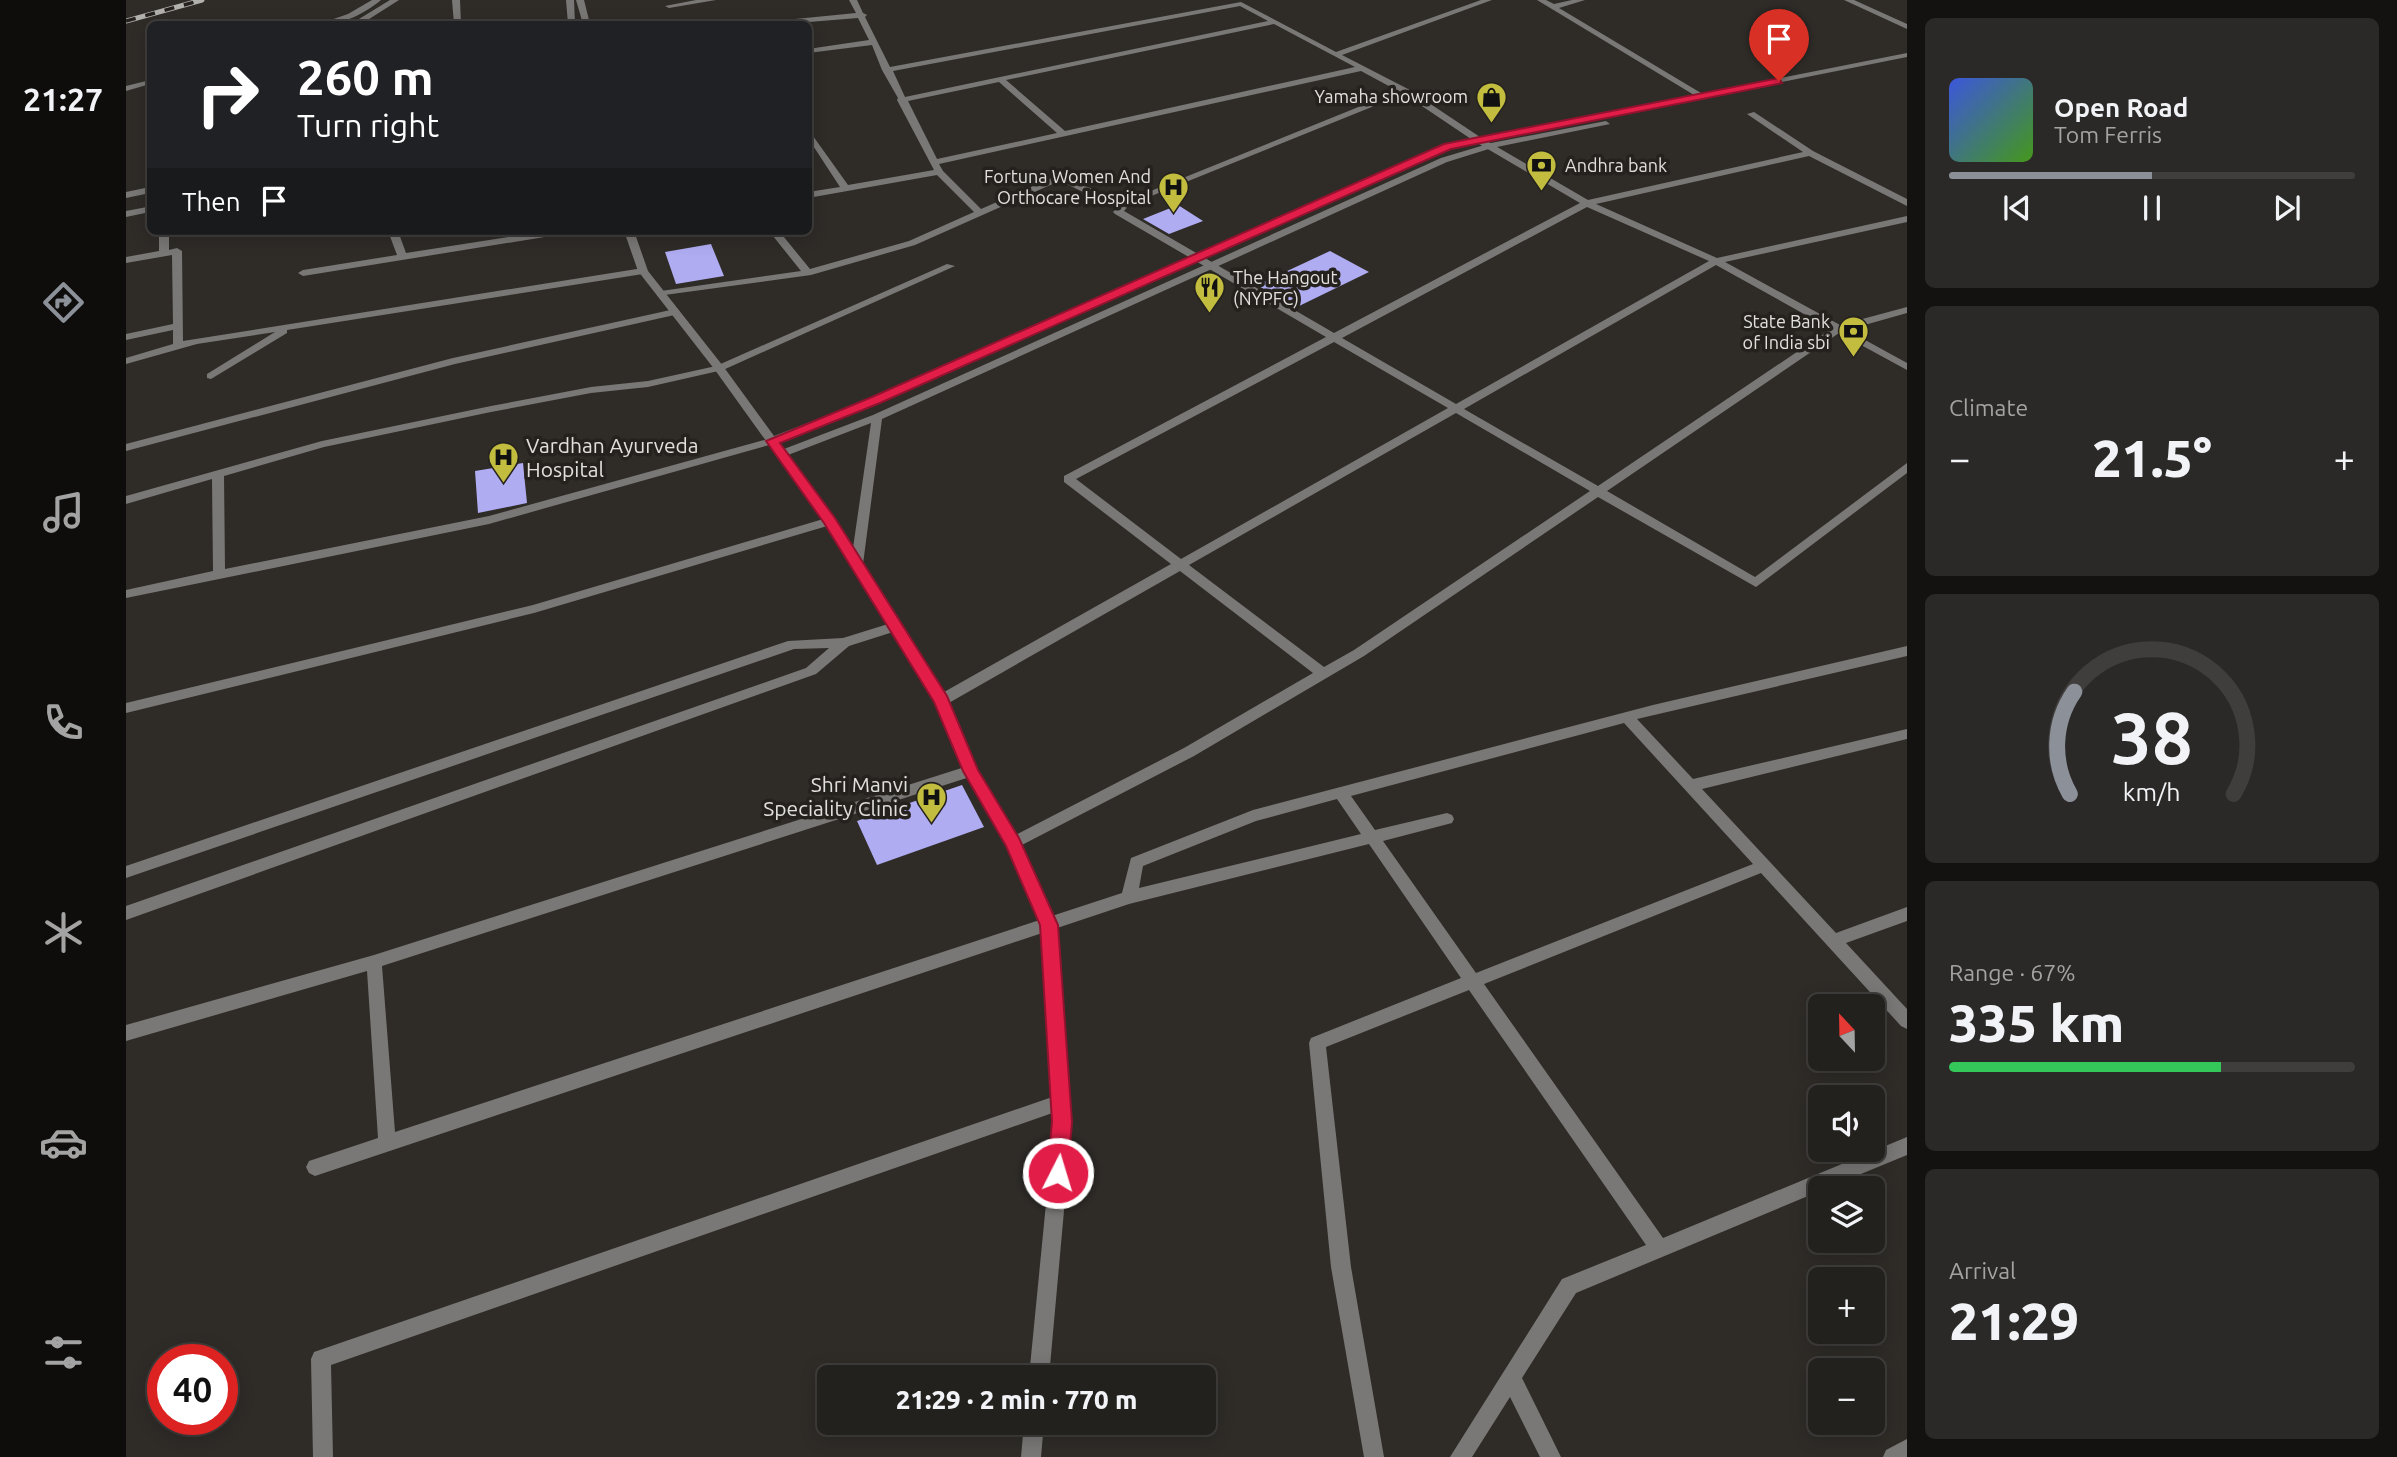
<!DOCTYPE html>
<html lang="en">
<head>
<meta charset="utf-8">
<style>
	:root { --surface:#23211e; --page:#2b2927; --text:#f1f3f6; --muted:#a3a3a4; --line:#403e3c; --accent:#8c9099 }
	body { margin:0; font-family:Ubuntu,sans-serif; background:var(--page); color:var(--text); height:100vh; display:flex; flex-direction:column; font-size:26px; white-space:nowrap }
	* { box-sizing:border-box; margin:0 }
	p { font-size:23px; color:var(--muted) }
	.icon { flex:none; width:38px; height:38px; fill:none; stroke:currentColor; stroke-width:2; stroke-linecap:round; stroke-linejoin:round }
	.map { position:relative; flex:1; overflow:hidden }
	.drawer { display:flex; flex-direction:column; gap:18px; padding:18px; background:#131210; width:490px }
	.drawer>* { flex:none }
	.banner { position:absolute; left:21px; top:21px; width:665px; height:214px; border-radius:10px; box-shadow:0 4px 18px #0003,0 0 0 2px var(--line); background:#202124; color:#fff; overflow:hidden }
	.needle { width:46px; rotate:338deg }
	.buttons { position:absolute; left:1682px; top:994px; display:grid; gap:14px }
	.buttons a { display:grid; place-items:center; width:77px; height:77px; border-radius:10px; background:var(--surface); box-shadow:0 4px 18px #0003,0 0 0 2px var(--line); font-size:35px }
	.speed { position:absolute; left:21px; top:1344px; display:flex; gap:14px; font-size:35px; font-weight:700; text-align:center }
	.speed>* { display:grid; place-content:center; width:91px; height:91px; border-radius:50%; background:var(--surface); box-shadow:0 4px 18px #0003,0 0 0 2px var(--line); line-height:1 }
	.speed .limit { border:10px solid #d22; background:#fff; color:#111 }
	.pin { position:absolute; display:grid; place-items:center; width:60px; height:60px; color:#fff; margin:-72px -30px; border-radius:50% 50% 50% 0; rotate:-45deg; box-shadow:0 0 7px #0007 }
	.pin .icon { rotate:45deg }
	.me { position:absolute; width:77px; margin:-38px; rotate:5deg; stroke-linejoin:round; filter:drop-shadow(0 0 5px #0008) }
	.turn { display:flex; align-items:center; gap:24px; height:147px; padding:0 35px; font-size:32px }
	.turn .icon { width:91px; height:91px; stroke-width:2.5 }
	.turn b { display:block; font-size:49px; line-height:60px }
	.then { display:flex; align-items:center; height:66px; padding:0 35px; background:#0003; gap:14px; font-size:26px }
	.big { font-size:52px; font-weight:800; line-height:1.1 }
	.drawer .tile { flex:1; display:flex; flex-direction:column; justify-content:center; gap:10px; min-width:0; padding:0 24px; border-radius:10px; background:var(--page) }
	.drawer .dial { align-items:center; gap:0 }
	.dial svg { height:182px; overflow:visible; fill:none; stroke:var(--line); stroke-width:7; stroke-linecap:round; text-anchor:middle }
	.dial text { fill:var(--text); stroke:none }
	.song { display:flex; align-items:center; gap:21px }
	.cover { width:84px; height:84px; border-radius:10px; background:linear-gradient(135deg,hsl(230 70% 55%),hsl(100 70% 35%)) }
	.played { height:7px; border-radius:4px; background:linear-gradient(90deg,var(--accent) 50%,var(--line) 50%) }
	.keys { display:flex; justify-content:space-around; direction:ltr }
	.heat { display:flex; justify-content:space-between; align-items:center; font-size:38px; direction:ltr }
	.charge { height:10px; border-radius:5px; background:linear-gradient(90deg,#34c759 67%,var(--line) 0) }
	.trip { position:absolute; left:691px; top:1365px; width:399px; height:70px; border-radius:10px; background:var(--surface); box-shadow:0 4px 18px #0003,0 0 0 2px var(--line); font-weight:800; line-height:70px; text-align:center }
	main { display:flex; flex:1; min-height:0 }
	.menu { display:flex; flex-direction:column; width:126px; justify-content:space-around; align-items:center; background:#0e0d0c; color:var(--muted) }
	.menu .icon { width:49px; height:49px }
	.menu .on { color:var(--accent) }
	.menu b { font-size:32px; color:var(--text) }
	.map>svg:first-child { display:block }
	.building { fill:#afacf2 }
	.lines { fill:none; stroke-linecap:round; stroke-linejoin:round }
	.minor { fill:#7a7876; fill-rule:evenodd }
	.tertiary { fill:#7a7876; fill-rule:evenodd }
	.rail-casing { stroke:#b3b1ae; stroke-width:5 }
	.rail { stroke:#25221e; stroke-width:3.5; stroke-dasharray:10; stroke-linecap:butt }
	.route { fill:#e11d48; stroke:#92132f; stroke-width:2 }
	.labels { text-anchor:middle; stroke-width:7; stroke-linejoin:round; paint-order:stroke }
	.far-poi-label { font-size:18px; fill:#e2e0dd; stroke:#25221e; text-anchor:end }
	.poi-label { font-size:21px; fill:#e2e0dd; stroke:#25221e; text-anchor:start }
</style>
</head>
<body>
<main>
<nav class="menu">
<b>21:27</b>
<svg class="icon on" aria-label="directions" viewBox="0 0 24 24"><path d="M12 3l9 9-9 9-9-9zM9 14v-3h6M13 9l2 2-2 2"/></svg>
<svg class="icon" aria-label="music" viewBox="0 0 24 24"><path d="M9 18V5l10-2v13"/><circle cx="6" cy="18" r="3"/><circle cx="16" cy="16" r="3"/></svg>
<svg class="icon" aria-label="phone" viewBox="0 0 24 24"><path d="M5 4h4l2 5-3 2q2 4 5 5l2-3 5 2v4C11 20 4 13 5 4z"/></svg>
<svg class="icon" aria-label="climate" viewBox="0 0 24 24"><path d="M12 3v18M4 7l16 10M4 17L20 7"/></svg>
<svg class="icon" aria-label="car" viewBox="0 0 24 24"><path d="M5 17H2v-5l4-1 3-4h7l3 4 3 1v5h-3M9 17h6M6 11h13"/><circle cx="7" cy="17" r="2"/><circle cx="17" cy="17" r="2"/></svg>
<svg class="icon" aria-label="filters" viewBox="0 0 24 24"><path d="M4 7h16M4 17h16"/><circle cx="9" cy="7" r="2"/><circle cx="15" cy="17" r="2"/></svg>
</nav>
<div class="map">
<svg width="1781" height="1457" viewBox="0 0 1781 1457">
	<rect width="100%" height="100%" fill="#2f2c28"/>
	<!-- building -->
	<path class="building" d="M 1052,205 L 1077,221 L 1043,234 L 1017,219 Z
		M 585,244 L 598,276 L 550,284 L 539,252 Z
		M 1204,251 L 1243,272 L 1169,308 L 1131,285 Z
		M 397,463 L 401,503 L 352,513 L 349,471 Z
		M 836,785 L 858,827 L 751,865 L 731,821 Z"/>
	<g class="lines">
		<!-- minor -->
		<path class="minor" d="M 326,0 L 334,0 L 335,24 L 328,24 Z
			M 570,0 L 590,0 L 543,8 L 539,6 Z
			M 723,0 L 731,0 L 737,13 L 741,15 L 739,17 L 764,67 L 1115,2 L 1210,52 L 1355,0 L 1366,0 L 1216,55 L 1282,89 L 1354,137 L 1462,200 L 1677,152 L 1621,114 L 1628,112 L 1687,151 L 1781,199 L 1781,206 L 1683,156 L 1470,204 L 1591,258 L 1781,216 L 1781,222 L 1599,262 L 1714,325 L 1781,307 L 1781,313 L 1721,330 L 1781,363 L 1781,370 L 1713,333 L 1481,491 L 1629,577 L 1781,463 L 1781,473 L 1630,587 L 1472,497 L 1238,656 L 1068,756 L 892,847 L 887,849 L 882,847 L 879,843 L 882,839 L 1058,748 L 1187,673 L 1054,571 L 821,704 L 811,704 L 809,700 L 811,696 L 1045,564 L 938,482 L 938,476 L 1200,337 L 989,214 L 987,212 L 991,208 L 936,182 L 931,182 L 789,245 L 685,275 L 531,296 L 531,292 L 535,291 L 675,271 L 643,231 L 653,231 L 684,269 L 783,241 L 848,212 L 811,175 L 682,198 L 682,192 L 714,187 L 682,138 L 682,129 L 722,185 L 808,170 L 771,100 L 772,98 L 756,70 L 746,45 L 682,53 L 682,49 L 743,40 L 732,18 L 658,24 L 635,24 L 639,22 L 730,13 ZM 1114,6 L 1142,21 L 779,97 L 767,71 ZM 1148,24 L 1229,67 L 939,131 L 880,80 ZM 1235,71 L 1272,91 L 995,203 L 941,177 L 930,176 L 855,209 L 817,171 L 813,164 ZM 873,82 L 931,133 L 811,159 L 782,101 ZM 1278,94 L 1348,141 L 1454,203 L 1208,333 L 998,211 L 1003,205 ZM 1461,207 L 1583,261 L 1330,404 L 1216,338 ZM 1590,265 L 1705,329 L 1472,486 L 1338,409 ZM 1208,342 L 1322,408 L 1055,559 L 950,479 ZM 1330,413 L 1464,491 L 1228,650 L 1198,667 L 1063,565 Z
			M 1411,0 L 1420,0 L 1428,4 L 1446,0 L 1459,0 L 1433,8 L 1580,96 L 1573,98 Z
			M 1718,0 L 1728,0 L 1781,24 L 1781,29 Z
			M 24,187 L 24,193 L 0,198 L 0,192 Z
			M 21,207 L 24,208 L 24,212 L 0,217 L 0,211 Z
			M 33,231 L 43,231 L 43,250 L 51,248 L 56,251 L 57,341 L 517,268 L 522,271 L 517,274 L 161,330 L 161,333 L 85,379 L 81,378 L 81,374 L 149,332 L 71,344 L 0,364 L 0,358 L 47,344 L 47,330 L 0,340 L 0,334 L 47,324 L 46,255 L 0,263 L 0,257 L 33,251 Z
			M 262,231 L 272,231 L 280,253 L 420,231 L 442,231 L 437,234 L 177,276 L 172,273 L 177,270 L 271,255 Z
			M 821,264 L 829,266 L 597,370 L 522,387 L 465,393 L 365,412 L 198,447 L 98,476 L 99,569 L 363,516 L 642,439 L 650,439 L 650,443 L 363,524 L 0,598 L 0,590 L 87,571 L 86,479 L 0,504 L 0,496 L 196,441 L 365,406 L 465,387 L 522,381 L 590,366 Z
			M 549,309 L 554,312 L 553,314 L 329,364 L 0,451 L 0,444 L 327,358 Z
			M 704,517 L 708,518 L 710,521 L 708,524 L 408,613 L 0,713 L 0,703 L 407,605 Z
			M 1781,646 L 1781,656 L 1511,719 L 1567,779 L 1781,729 L 1781,739 L 1576,789 L 1710,933 L 1781,907 L 1781,921 L 1720,943 L 1781,1009 L 1781,1029 L 1775,1026 L 1635,873 L 1358,984 L 1537,1238 L 1781,1137 L 1781,1155 L 1701,1188 L 1694,1188 L 1694,1191 L 1450,1293 L 1396,1378 L 1435,1457 L 1414,1457 L 1384,1397 L 1346,1457 L 1324,1457 L 1436,1279 L 1520,1245 L 1343,990 L 1200,1047 L 1225,1267 L 1258,1457 L 1238,1457 L 1205,1267 L 1183,1043 L 1185,1038 L 1335,978 L 1243,844 L 1003,904 L 189,1176 L 183,1173 L 180,1167 L 183,1161 L 252,1138 L 241,971 L 0,1041 L 0,1025 L 248,955 L 845,765 L 850,767 L 852,771 L 850,775 L 256,966 L 269,1132 L 996,893 L 1005,858 L 1127,810 L 1527,705 ZM 1498,723 L 1627,864 L 1350,973 L 1257,841 L 1326,823 L 1328,819 L 1326,815 L 1321,813 L 1249,830 L 1225,796 ZM 1211,799 L 1235,834 L 1013,888 L 1017,866 L 1130,821 Z
			M 935,1094 L 941,1096 L 944,1102 L 941,1108 L 935,1110 L 205,1365 L 207,1457 L 187,1457 L 185,1359 L 188,1352 Z
			M 1781,1439 L 1781,1457 L 1757,1457 L 1760,1450 Z"/>
		<!-- tertiary -->
		<path class="tertiary" d="M 246,0 L 255,0 C 238,14 215,26 193,24 L 222,14 Z
			M 264,0 L 273,0 L 240,21 L 233,19 Z
			M 440,0 L 448,0 L 449,24 L 442,24 Z
			M 450,0 L 458,0 L 464,24 L 457,24 Z
			M 1781,53 L 1781,57 L 1324,148 L 754,402 L 653,442 L 658,449 L 747,415 L 1315,158 L 1365,143 L 1480,121 L 1484,124 L 1366,148 L 1321,162 L 756,419 L 737,564 L 823,700 L 852,770 L 892,839 L 931,925 L 946,1122 L 923,1377 L 903,1377 L 928,1122 L 915,925 L 880,845 L 838,771 L 810,701 L 767,632 L 723,646 L 690,674 L 0,920 L 0,906 L 680,668 L 703,648 L 668,649 L 0,878 L 0,866 L 662,641 L 717,638 L 762,624 L 699,523 L 589,370 L 512,271 L 498,231 L 508,231 L 522,271 L 597,366 L 648,436 L 746,398 L 1319,144 ZM 745,423 L 727,548 L 662,455 Z
			M 24,80 L 24,84 L 0,91 L 0,86 Z
			M 898,1423 L 918,1423 L 915,1457 L 895,1457 Z"/>
		<defs>
			<path id="rail" d="M 0,21 L 76,0"/>
		</defs>
		<!-- rail casing -->
		<use href="#rail" class="rail-casing"/>
		<!-- rail -->
		<use href="#rail" class="rail"/>
	</g>
	<!-- route -->
	<path class="route" d="M 1653,78 L 1656,83 L 1325,149 L 754,403 L 654,443 L 709,518 L 821,696 L 852,770 L 893,838 L 932,925 L 946,1122 L 942,1173 L 939,1181 L 932,1183 L 924,1181 L 921,1173 L 926,1122 L 914,925 L 880,846 L 837,771 L 808,702 L 698,523 L 640,441 L 746,397 L 1318,144 Z"/>
	<!-- icons -->
	<defs>
		<symbol id="shop-pin" viewBox="-11 -11 22 30"><path d="M0 17L-7.5 6A9.5 9.5 0 1 1 7.5 6Z" fill="#c2bd3f" stroke="#25221e"/><path d="M-5-2.5h2.3a2.7 3.5 0 0 1 5.4 0H5L5.5 6h-11ZM-1.5-2.5h3a1.5 2.3 0 0 0-3 0Z" fill="#111"/></symbol>
		<symbol id="bank-pin" viewBox="-11 -11 22 30"><path d="M0 17L-7.5 6A9.5 9.5 0 1 1 7.5 6Z" fill="#c2bd3f" stroke="#25221e"/><path d="M-6-4H6V4H-6ZM0-2.3a2.3 2.3 0 1 0 0 4.6a2.3 2.3 0 1 0 0-4.6Z" fill="#111"/></symbol>
		<symbol id="hospital-pin" viewBox="-11 -11 22 30"><path d="M0 17L-7.5 6A9.5 9.5 0 1 1 7.5 6Z" fill="#c2bd3f" stroke="#25221e"/><path d="M-5-5h3v3.5h4V-5h3V5h-3V1.5h-4V5h-3Z" fill="#111"/></symbol>
		<symbol id="restaurant-pin" viewBox="-11 -11 22 30"><path d="M0 17L-7.5 6A9.5 9.5 0 1 1 7.5 6Z" fill="#c2bd3f" stroke="#25221e"/><path d="M-5-6h1v4h1v-4h1v4h1v-4h1v5L-1.5 .5V6h-2V.5L-5-1ZM5-6V6H3V1.5H1.5Q1.5-4 5-6Z" fill="#111"/></symbol>
	</defs>
	<g fill-rule="evenodd">
		<use href="#shop-pin" x="1348" y="80" width="35" height="47"/>
		<use href="#bank-pin" x="1398" y="148" width="35" height="47"/>
		<use href="#hospital-pin" x="1030" y="170" width="35" height="47"/>
		<use href="#restaurant-pin" x="1066" y="270" width="35" height="47"/>
		<use href="#bank-pin" x="1710" y="314" width="35" height="47"/>
		<use href="#hospital-pin" x="360" y="440" width="35" height="47"/>
		<use href="#hospital-pin" x="788" y="780" width="35" height="47"/>
	</g>
	<g class="labels">
		<!-- far-poi labels -->
		<g class="far-poi-label">
			<text x="1342" y="103">Yamaha showroom</text>
			<text x="1439" y="172" text-anchor="start">Andhra bank</text>
			<text x="1025" y="183">Fortuna Women And<tspan x="1025" dy="21">Orthocare Hospital</tspan></text>
			<text x="1107" y="284" text-anchor="start">The Hangout<tspan x="1107" dy="21">(NYPFC)</tspan></text>
			<text x="1704" y="328">State Bank<tspan x="1704" dy="21">of India sbi</tspan></text>
		</g>
		<!-- poi labels -->
		<g class="poi-label">
			<text x="400" y="453">Vardhan Ayurveda<tspan x="400" dy="24">Hospital</tspan></text>
			<text x="782" y="792" text-anchor="end">Shri Manvi<tspan x="782" dy="24">Speciality Clinic</tspan></text>
		</g>
	</g>
</svg>
<div class="buttons">
<a><svg class="needle" viewBox="-14 -14 28 28"><path d="M0-13l5 13h-10z" fill="#e53935"/><path d="M0 13l5-13h-10z" fill="#a3a3a4"/></svg></a>
<a><svg class="icon" aria-label="sound" viewBox="0 0 24 24"><path d="M4 9h4l5-4v14l-5-4H4zM17 9q2 3 0 6"/></svg></a>
<a><svg class="icon" aria-label="layers" viewBox="0 0 24 24"><path d="M12 4l9 5-9 5-9-5zM3 14l9 5 9-5"/></svg></a>
<a>+</a>
<a>−</a>
</div>
<div class="speed"><div class="limit">40</div></div>
<div class="pin" style="left:1653px;top:81px;background:#d93025"><svg class="icon" aria-label="arrive" viewBox="0 0 24 24"><path d="M6 21V4h12l-3 4 3 4H6"/></svg></div>
<svg class="me" style="left:932px;top:1173px" viewBox="-20 -20 40 40"><circle r="17" fill="#e11d48" stroke="#fff" stroke-width="3"/><path d="M0-11L8 9 0 5-8 9z" fill="#fff"/></svg>
<div class="trip">21:29 · 2 min · 770 m</div>
<div class="banner">
<div class="turn"><svg class="icon" aria-label="right" viewBox="0 0 24 24"><path d="M7 20v-9h11M14 6l5 5-5 5"/></svg><div><b>260 m</b>Turn right</div></div>
<div class="then">Then<svg class="icon" aria-label="arrive" viewBox="0 0 24 24"><path d="M6 21V4h12l-3 4 3 4H6"/></svg></div>
</div>
</div>
<section class="drawer">
<div class="tile">
<div class="song"><i class="cover"></i><div><b>Open Road</b><p>Tom Ferris</p></div></div>
<div class="played"></div>
<div class="keys"><svg class="icon" aria-label="previous" viewBox="0 0 24 24"><path d="M18 5L8 12l10 7zM5 5v14"/></svg><svg class="icon" aria-label="pause" viewBox="0 0 24 24"><path d="M8 5v14M16 5v14"/></svg><svg class="icon" aria-label="next" viewBox="0 0 24 24"><path d="M6 5l10 7-10 7zM19 5v14"/></svg></div>
</div>
<div class="tile"><p>Climate</p>
<div class="heat"><a>−</a><b class="big">21.5°</b><a>+</a></div>
</div>
<div class="tile dial"><svg viewBox="0 0 100 80">
<path d="M14 69A42 42 0 1 1 86 69"/>
<path d="M14 69A42 42 0 0 1 16 24" stroke="#8c9099"/>
<text x="50" y="56" font-size="32" font-weight="700">38</text>
<text x="50" y="72" font-size="11">km/h</text>
</svg></div>
<div class="tile"><p>Range · 67%</p><b class="big">335 km</b><div class="charge"></div></div>
<div class="tile"><p>Arrival</p><b class="big">21:29</b></div>
</section>
</main>
</body>
</html>
